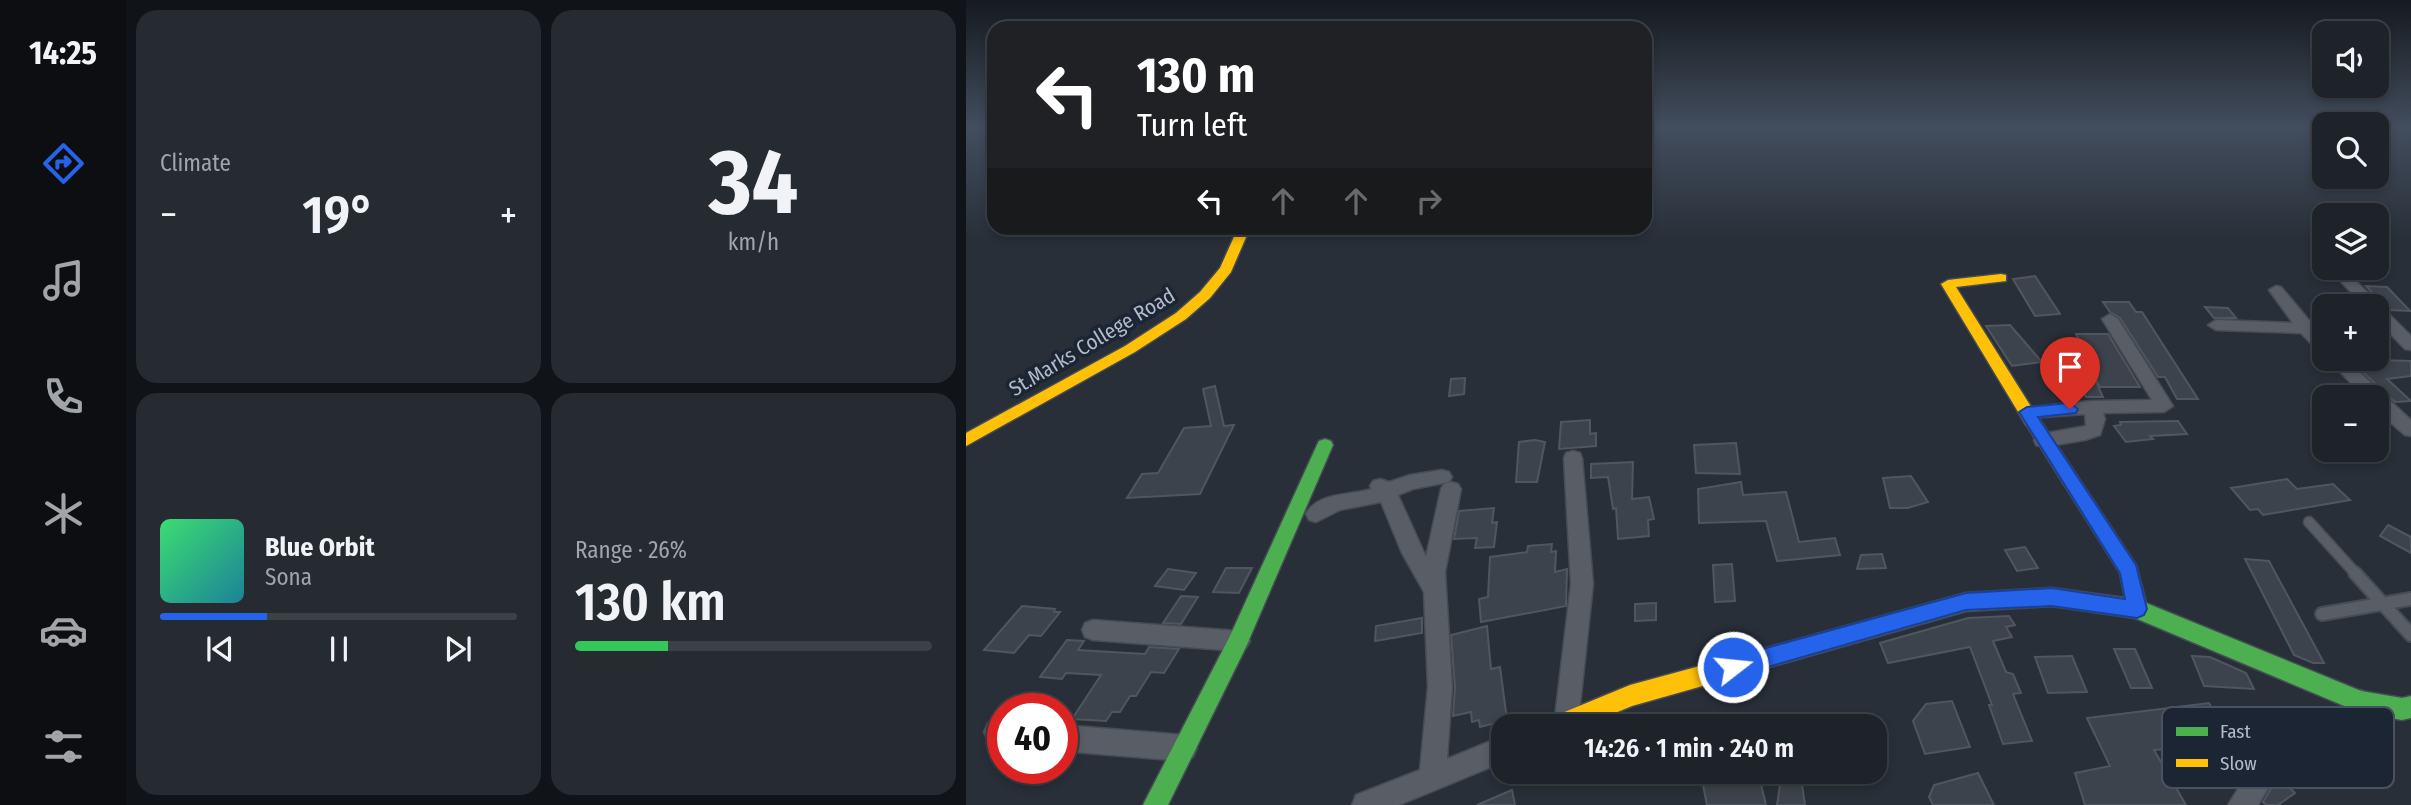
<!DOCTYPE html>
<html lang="en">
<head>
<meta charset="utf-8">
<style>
	:root { --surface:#1e232a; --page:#262b32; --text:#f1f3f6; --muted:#a1a4a8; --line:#3c4047; --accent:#2563eb }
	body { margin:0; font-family:"Fira Sans Condensed",sans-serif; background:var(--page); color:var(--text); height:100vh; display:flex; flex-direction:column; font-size:26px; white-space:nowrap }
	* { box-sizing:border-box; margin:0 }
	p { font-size:23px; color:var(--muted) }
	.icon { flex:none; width:38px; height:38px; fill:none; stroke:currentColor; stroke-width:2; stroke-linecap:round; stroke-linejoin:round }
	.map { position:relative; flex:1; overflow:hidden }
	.panel { display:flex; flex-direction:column; gap:10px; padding:10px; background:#101317; width:840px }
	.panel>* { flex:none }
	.top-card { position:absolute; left:21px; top:21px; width:665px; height:214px; border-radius:21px; box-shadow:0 4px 10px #0003,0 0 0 2px var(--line); background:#202124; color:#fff; overflow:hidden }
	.controls { position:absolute; left:1346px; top:21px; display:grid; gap:14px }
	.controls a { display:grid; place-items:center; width:77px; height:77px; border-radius:14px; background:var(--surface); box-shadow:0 4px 10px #0003,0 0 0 2px var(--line); font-size:35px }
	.speed { position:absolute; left:21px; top:693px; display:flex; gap:14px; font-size:35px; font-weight:700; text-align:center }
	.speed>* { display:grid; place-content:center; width:91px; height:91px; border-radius:50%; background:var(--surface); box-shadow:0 4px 10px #0003,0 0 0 2px var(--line); line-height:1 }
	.speed .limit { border:10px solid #d22; background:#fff; color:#111 }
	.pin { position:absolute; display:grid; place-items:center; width:60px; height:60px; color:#fff; margin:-72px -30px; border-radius:50% 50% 50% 0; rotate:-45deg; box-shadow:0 0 7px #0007 }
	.pin .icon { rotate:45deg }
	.me { position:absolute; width:77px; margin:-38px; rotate:74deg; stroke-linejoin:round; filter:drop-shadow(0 0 5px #0008) }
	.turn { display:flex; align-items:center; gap:24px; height:147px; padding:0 35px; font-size:32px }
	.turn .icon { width:91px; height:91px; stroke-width:2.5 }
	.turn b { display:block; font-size:49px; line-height:60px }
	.lanes { display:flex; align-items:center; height:66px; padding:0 35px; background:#0003; justify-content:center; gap:35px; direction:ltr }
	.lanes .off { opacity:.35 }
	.big { font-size:52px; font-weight:600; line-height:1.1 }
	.panel .card { flex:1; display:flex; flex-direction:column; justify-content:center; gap:10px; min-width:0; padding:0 24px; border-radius:21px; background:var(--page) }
	.panel .dial { align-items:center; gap:0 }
	.dial b { font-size:91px; line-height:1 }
	.song { display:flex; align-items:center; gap:21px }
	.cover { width:84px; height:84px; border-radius:10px; background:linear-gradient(135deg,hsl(140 70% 55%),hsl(190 70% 35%)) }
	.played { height:7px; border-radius:4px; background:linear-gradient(90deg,var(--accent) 30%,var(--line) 30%) }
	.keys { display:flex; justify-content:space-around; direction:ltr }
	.heat { display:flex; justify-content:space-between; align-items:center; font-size:38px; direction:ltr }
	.charge { height:10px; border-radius:5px; background:linear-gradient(90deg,#34c759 26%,var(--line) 0) }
	.panel .tiles { flex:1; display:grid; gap:10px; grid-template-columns:repeat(2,1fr) }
	.trip { position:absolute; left:525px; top:714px; width:396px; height:70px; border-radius:21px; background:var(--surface); box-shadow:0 4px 10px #0003,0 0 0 2px var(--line); font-weight:600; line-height:70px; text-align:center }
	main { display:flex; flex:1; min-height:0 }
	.dock { display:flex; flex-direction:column; width:126px; justify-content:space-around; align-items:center; background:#0c0e11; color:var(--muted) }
	.dock .icon { width:49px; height:49px }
	.dock .current { color:var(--accent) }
	.dock b { font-size:32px; color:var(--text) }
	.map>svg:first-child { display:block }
	.building { fill:#3d434c; stroke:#50565f; stroke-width:2 }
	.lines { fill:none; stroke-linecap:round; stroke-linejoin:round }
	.lane-far1-casing { stroke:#464b54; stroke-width:13 }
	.lane-casing { stroke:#464b54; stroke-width:16 }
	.street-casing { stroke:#464b54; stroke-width:3 }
	.fast-casing { stroke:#464b54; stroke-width:3 }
	.slow-casing { stroke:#464b54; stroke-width:3 }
	.lane-far1 { stroke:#595d65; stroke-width:10 }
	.lane { stroke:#595d65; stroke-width:12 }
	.street { fill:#595d65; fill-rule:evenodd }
	.fast { fill:#4caf50; fill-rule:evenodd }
	.slow { fill:#ffc107; fill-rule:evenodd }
	.route { fill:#2563eb; stroke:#184099; stroke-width:2 }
	.labels { text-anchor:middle; stroke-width:7; stroke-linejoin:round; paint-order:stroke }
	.street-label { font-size:21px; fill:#b2bbc9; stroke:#1b2533 }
	.key { fill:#1b2533; stroke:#485260; stroke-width:2 }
	.key-label { font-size:19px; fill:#b2bbc9 }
</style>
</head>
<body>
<main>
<nav class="dock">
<b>14:25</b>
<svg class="icon current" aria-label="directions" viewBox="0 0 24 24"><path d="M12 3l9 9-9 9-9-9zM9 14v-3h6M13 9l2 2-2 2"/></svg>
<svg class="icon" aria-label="music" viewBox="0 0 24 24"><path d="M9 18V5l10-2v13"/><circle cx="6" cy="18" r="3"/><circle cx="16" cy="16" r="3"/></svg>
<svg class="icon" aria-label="phone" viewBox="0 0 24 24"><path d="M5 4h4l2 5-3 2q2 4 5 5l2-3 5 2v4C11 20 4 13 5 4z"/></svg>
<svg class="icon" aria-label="climate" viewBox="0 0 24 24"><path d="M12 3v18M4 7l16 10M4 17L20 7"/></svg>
<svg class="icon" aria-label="car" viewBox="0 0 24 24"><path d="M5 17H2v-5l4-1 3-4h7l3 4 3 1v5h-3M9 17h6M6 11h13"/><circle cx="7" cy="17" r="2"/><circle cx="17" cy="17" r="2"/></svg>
<svg class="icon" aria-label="filters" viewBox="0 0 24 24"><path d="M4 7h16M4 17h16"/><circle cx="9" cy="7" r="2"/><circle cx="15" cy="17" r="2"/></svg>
</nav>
<section class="panel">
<div class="tiles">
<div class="card"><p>Climate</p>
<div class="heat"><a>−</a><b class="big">19°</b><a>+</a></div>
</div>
<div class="card dial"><b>34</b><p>km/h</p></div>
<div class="card">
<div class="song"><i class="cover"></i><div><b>Blue Orbit</b><p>Sona</p></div></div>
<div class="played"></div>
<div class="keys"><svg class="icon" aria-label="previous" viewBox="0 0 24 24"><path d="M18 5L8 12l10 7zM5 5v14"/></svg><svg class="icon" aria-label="pause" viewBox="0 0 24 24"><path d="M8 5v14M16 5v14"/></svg><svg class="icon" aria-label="next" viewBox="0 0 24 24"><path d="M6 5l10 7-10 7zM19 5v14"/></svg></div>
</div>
<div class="card"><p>Range · 26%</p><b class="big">130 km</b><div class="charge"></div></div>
</div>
</section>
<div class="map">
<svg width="1445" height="805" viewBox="0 0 1445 805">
	<rect width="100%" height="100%" fill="#282f38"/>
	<!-- building -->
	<path class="building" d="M 1069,276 L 1094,314 L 1069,316 L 1047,279 Z
		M 1400,286 L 1421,287 L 1444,311 L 1422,310 Z
		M 1137,302 L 1163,302 L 1170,312 L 1176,312 L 1232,399 L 1211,399 L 1199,377 L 1192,377 L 1154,318 L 1144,312 Z
		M 1239,307 L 1262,308 L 1270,318 L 1248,318 Z
		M 1044,325 L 1076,362 L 1046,366 L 1020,326 Z
		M 1110,334 L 1142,334 L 1174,387 L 1134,387 L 1123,366 L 1127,366 Z
		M 1383,359 L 1445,361 L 1445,376 L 1421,379 L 1445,401 L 1429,402 Z
		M 499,378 L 498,394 L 483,396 L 485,379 Z
		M 1111,380 L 1129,380 L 1137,397 L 1120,397 Z
		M 249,386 L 258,426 L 268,425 L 234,494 L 161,498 L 176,474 L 192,473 L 218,428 L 245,426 L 237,389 Z
		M 624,420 L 624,434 L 630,433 L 630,446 L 593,449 L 595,422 Z
		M 1212,421 L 1221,434 L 1184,436 L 1187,439 L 1160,442 L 1148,426 L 1155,425 L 1154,422 Z
		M 569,440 L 579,442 L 571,482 L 550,482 L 553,442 Z
		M 770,443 L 774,474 L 730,473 L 728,445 Z
		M 667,462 L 666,499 L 683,497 L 688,519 L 682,520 L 683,536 L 652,539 L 650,508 L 647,509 L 642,477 L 625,478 L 625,464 Z
		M 945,476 L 962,502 L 942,508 L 924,508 L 917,478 Z
		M 1321,479 L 1331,489 L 1367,484 L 1384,500 L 1297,515 L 1292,509 L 1284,510 L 1265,488 Z
		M 775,482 L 777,495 L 820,492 L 833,542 L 869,538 L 874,555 L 811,561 L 800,521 L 733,523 L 732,489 Z
		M 528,508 L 526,523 L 531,522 L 528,547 L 509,548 L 511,538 L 488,539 L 493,511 Z
		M 1422,525 L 1445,537 L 1445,553 L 1414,536 Z
		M 586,544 L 585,552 L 590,551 L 589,572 L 601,569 L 600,606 L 515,622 L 513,599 L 522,597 L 524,557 L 561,552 L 562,546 Z
		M 1059,547 L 1072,568 L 1051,571 L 1039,550 Z
		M 916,554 L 920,568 L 891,569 L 895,555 Z
		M 1279,559 L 1303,561 L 1358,663 L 1347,663 L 1328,655 Z
		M 766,564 L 769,601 L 749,602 L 747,565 Z
		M 260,568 L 286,568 L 273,593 L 247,592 Z
		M 202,569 L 230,573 L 218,590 L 189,586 Z
		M 215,596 L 232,597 L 215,624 L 197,623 Z
		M 690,603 L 690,620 L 669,621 L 669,604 Z
		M 56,606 L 89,609 L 88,612 L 94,612 L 75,636 L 63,635 L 48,653 L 18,650 Z
		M 1043,616 L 1049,625 L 1040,627 L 1046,637 L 1027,641 L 1040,672 L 1047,674 L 1055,693 L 1047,694 L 1066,741 L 1037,744 L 1023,705 L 1026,705 L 1004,647 L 922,663 L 914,643 L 1002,618 Z
		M 456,618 L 456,633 L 409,641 L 410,626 Z
		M 521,626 L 525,669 L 534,667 L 541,720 L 514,727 L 513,720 L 506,722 L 505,712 L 487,716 L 489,687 L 485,635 Z
		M 101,640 L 118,641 L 112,650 L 179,654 L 183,647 L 213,649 L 198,673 L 185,672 L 170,696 L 164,696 L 154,712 L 146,712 L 140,721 L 106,719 L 135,675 L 100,673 L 96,679 L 74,677 Z
		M 1148,649 L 1169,649 L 1186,688 L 1165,688 Z
		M 1106,656 L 1121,692 L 1082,693 L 1069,657 Z
		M 1226,656 L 1244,657 L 1280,673 L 1288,689 L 1238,686 Z
		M 986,701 L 1004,747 L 959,754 L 947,721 L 960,704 Z
		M 1243,703 L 1257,727 L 1244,733 L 1251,745 L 1188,750 L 1220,805 L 1119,805 L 1109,773 L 1144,766 L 1121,718 Z
		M 759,772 L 792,772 L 800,805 L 741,805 L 737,785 L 758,781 Z
		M 816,772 L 840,772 L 843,784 L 836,785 L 839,805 L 811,805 Z
		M 1012,773 L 1028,805 L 967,805 L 963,797 L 968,785 Z
		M 1316,780 L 1329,793 L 1312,805 L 1300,805 L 1297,802 L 1307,785 Z
		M 546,790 L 549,805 L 511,805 Z"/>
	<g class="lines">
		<defs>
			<path id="lane-far1" d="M 1343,522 L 1391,575"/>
			<path id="lane" d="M 1389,573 L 1445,635
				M 1356,614 L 1445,599"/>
			<path id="street" d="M 1381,276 L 1386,277 L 1445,336 L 1445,350 L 1439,349 L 1410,319 L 1410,306 L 1399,306 L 1376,283 L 1374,280 Z
				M 1310,286 L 1315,287 L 1358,338 L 1358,352 L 1352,351 L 1335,333 L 1250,330 L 1242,325 L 1250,320 L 1327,323 L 1303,290 Z
				M 1144,314 L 1152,319 L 1207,406 L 1198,412 L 1137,413 L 1139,419 L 1134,435 L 1119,440 L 1077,447 L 1070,445 L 1068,440 L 1070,435 L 1120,426 L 1119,414 L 1061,418 L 1052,412 L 1055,408 L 1126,401 L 1186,400 L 1136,319 Z
				M 1362,359 L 1379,359 L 1445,420 L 1445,436 L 1439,435 L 1410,410 L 1410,397 L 1398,397 Z
				M 607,451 L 614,453 L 616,458 L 627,584 L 612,723 L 610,726 L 588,726 L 605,584 L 598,458 L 600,453 Z
				M 476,470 L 483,472 L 486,477 L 483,482 L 447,489 L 432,495 L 460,557 L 475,489 L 478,484 L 485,482 L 492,484 L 495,489 L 479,572 L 486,687 L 481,759 L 537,736 L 537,762 L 433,805 L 386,805 L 390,795 L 454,770 L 462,687 L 458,592 L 436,553 L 415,502 L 374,510 L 350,522 L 343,520 L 340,514 C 351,492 386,495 406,489 L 404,486 L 407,481 L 414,479 L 423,482 L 444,475 Z
				M 127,620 L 272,631 L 280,634 L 284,641 L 280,648 L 272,651 L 127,640 L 119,637 L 116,630 L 119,623 Z
				M 1395,690 L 1404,694 L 1407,702 L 1393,732 L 1305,783 L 1292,805 L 1262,805 L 1287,765 L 1375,714 L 1386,694 Z
				M 31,719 L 37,720 L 37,746 L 22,741 L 18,732 L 22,723 Z
				M 96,725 L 218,735 L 227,739 L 231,748 L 227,757 L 218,761 L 96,751 Z"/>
			<path id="fast" d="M 1066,415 L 1072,417 L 1170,565 L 1180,603 L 1395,691 L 1436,698 L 1445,696 L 1445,718 L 1436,720 L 1395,713 L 1169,618 L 1086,606 L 1000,611 L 800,668 L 792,665 L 789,658 L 792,651 L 800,648 L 1000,593 L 1086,588 L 1159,598 L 1154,573 L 1058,421 Z
				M 359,439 L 365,441 L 367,445 L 279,649 L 202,805 L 177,805 L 264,636 L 351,445 L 353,441 Z"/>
			<path id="slow" d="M 272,228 L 284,228 L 265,272 L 244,298 L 220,319 L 169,352 L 0,446 L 0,433 L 159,346 L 210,313 L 234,292 L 254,268 Z
				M 1035,274 L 1040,275 L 1040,281 L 990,287 L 1074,421 L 1066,427 L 1060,425 L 975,284 L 982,280 Z
				M 800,648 L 808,651 L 811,658 L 808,665 L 800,668 L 666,706 L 618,726 L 581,726 L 584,718 L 664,685 Z"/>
		</defs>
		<!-- lane-far1 casing -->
		<use href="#lane-far1" class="lane-far1-casing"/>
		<!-- lane casing -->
		<use href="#lane" class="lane-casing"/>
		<!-- street casing -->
		<use href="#street" class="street-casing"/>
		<!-- fast casing -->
		<use href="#fast" class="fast-casing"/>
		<!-- slow casing -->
		<use href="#slow" class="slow-casing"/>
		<!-- lane-far1 -->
		<use href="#lane-far1" class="lane-far1"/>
		<!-- lane -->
		<use href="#lane" class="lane"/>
		<!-- street -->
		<use href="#street" class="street"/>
		<!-- fast -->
		<use href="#fast" class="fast"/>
		<!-- slow -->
		<use href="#slow" class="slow"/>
	</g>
	<!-- sky -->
	<linearGradient id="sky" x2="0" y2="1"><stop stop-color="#161a1f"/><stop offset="0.53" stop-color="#424d5e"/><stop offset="1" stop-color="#424d5e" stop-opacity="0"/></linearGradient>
	<rect width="1445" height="240" fill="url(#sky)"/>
	<!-- route -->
	<path class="route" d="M 1104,403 L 1112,409 L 1110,413 L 1072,417 L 1170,565 L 1181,609 L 1178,615 L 1171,618 L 1086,606 L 1000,610 L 767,677 L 760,674 L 756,667 L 760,660 L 767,657 L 1000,593 L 1086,588 L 1159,599 L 1154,573 L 1053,412 L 1061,407 Z"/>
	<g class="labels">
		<!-- street labels -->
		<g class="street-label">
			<text transform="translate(126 342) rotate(-31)" y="7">St.Marks College Road</text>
		</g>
	</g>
	<!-- legend -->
	<rect x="1196" y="707" width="232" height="81" rx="10" class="key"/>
	<rect x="1210" y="727" width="32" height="9" fill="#4caf50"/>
	<rect x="1210" y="759" width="32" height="8" fill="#ffc107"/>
	<g class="key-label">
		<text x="1254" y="738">Fast</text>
		<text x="1254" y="770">Slow</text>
	</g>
</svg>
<div class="controls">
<a><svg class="icon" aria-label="sound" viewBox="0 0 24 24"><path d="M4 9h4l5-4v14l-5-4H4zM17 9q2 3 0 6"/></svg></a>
<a><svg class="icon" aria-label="search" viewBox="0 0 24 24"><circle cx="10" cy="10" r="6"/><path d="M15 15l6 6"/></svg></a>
<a><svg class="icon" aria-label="layers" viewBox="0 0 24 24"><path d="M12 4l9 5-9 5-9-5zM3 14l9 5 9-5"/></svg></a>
<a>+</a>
<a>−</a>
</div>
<div class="speed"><div class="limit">40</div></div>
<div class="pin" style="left:1104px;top:409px;background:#d93025"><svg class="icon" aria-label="arrive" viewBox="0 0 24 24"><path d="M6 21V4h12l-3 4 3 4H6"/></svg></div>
<svg class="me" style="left:767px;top:667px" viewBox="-20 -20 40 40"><circle r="17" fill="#2563eb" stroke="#fff" stroke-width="3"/><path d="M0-11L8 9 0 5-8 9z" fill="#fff"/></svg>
<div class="trip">14:26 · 1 min · 240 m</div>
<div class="top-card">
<div class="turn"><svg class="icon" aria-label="left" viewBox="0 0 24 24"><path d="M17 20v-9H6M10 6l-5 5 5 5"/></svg><div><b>130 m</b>Turn left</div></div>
<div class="lanes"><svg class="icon" aria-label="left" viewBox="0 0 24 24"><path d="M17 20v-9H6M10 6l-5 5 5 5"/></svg><svg class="icon off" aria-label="ahead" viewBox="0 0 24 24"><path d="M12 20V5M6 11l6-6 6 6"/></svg><svg class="icon off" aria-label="ahead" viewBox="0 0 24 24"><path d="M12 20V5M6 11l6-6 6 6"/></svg><svg class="icon off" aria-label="right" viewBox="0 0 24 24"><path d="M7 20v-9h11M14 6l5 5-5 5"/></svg></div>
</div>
</div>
</main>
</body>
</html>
